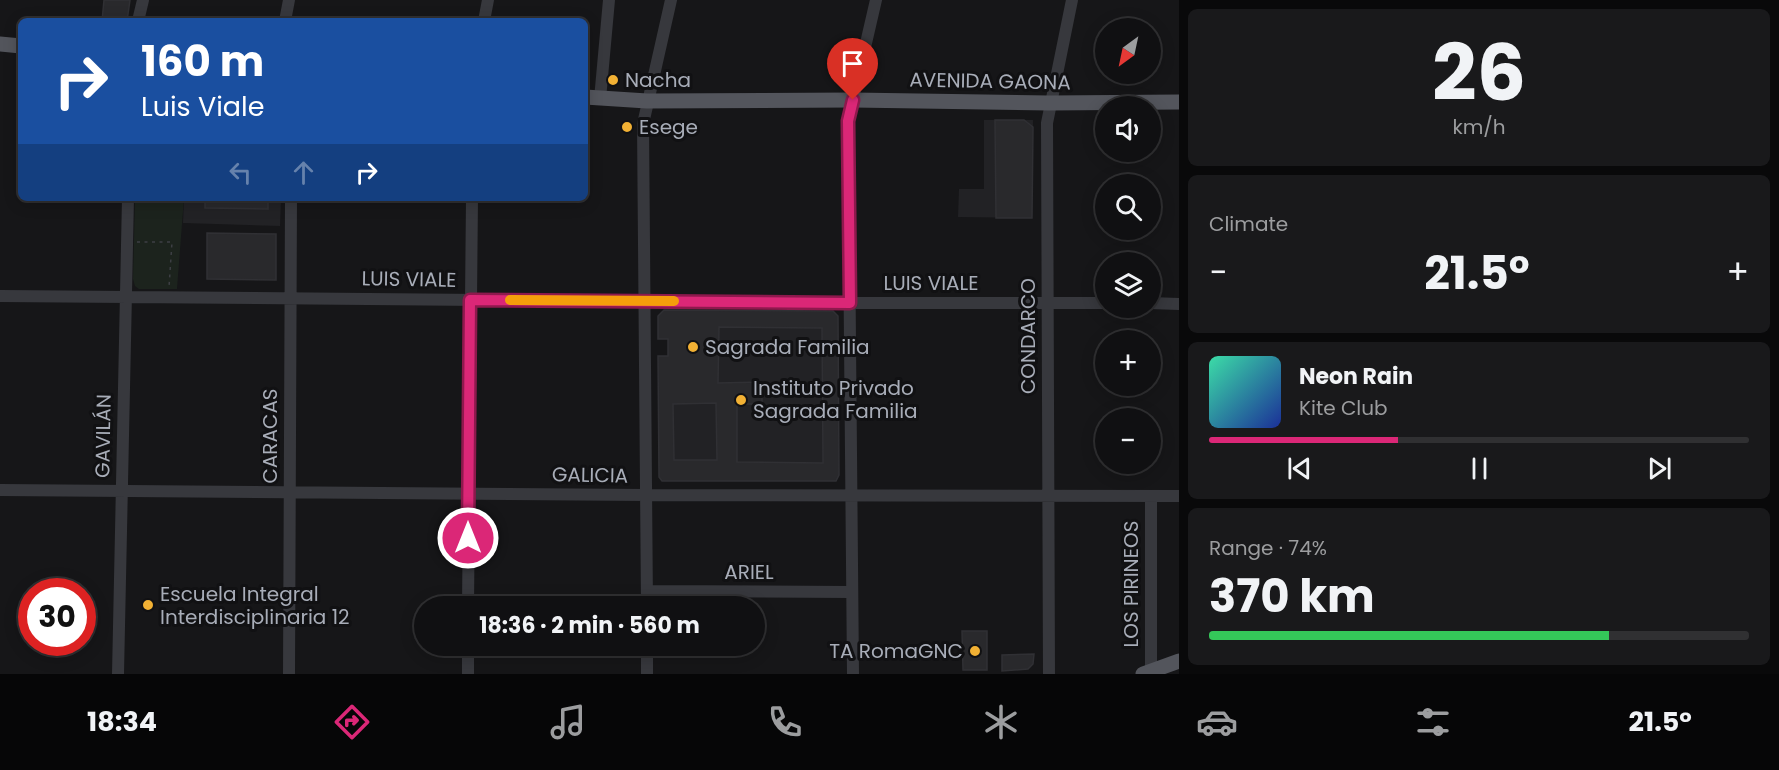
<!DOCTYPE html>
<html lang="en">
<head>
<meta charset="utf-8">
<style>
	:root { --surface:#101012; --page:#19191b; --text:#f1f3f6; --muted:#9c9d9f; --line:#303032; --accent:#db2777 }
	body { margin:0; font-family:Poppins,sans-serif; background:var(--page); color:var(--text); height:100vh; display:flex; flex-direction:column; font-size:22px; white-space:nowrap }
	* { box-sizing:border-box; margin:0 }
	p { font-size:20px; color:var(--muted) }
	.icon { flex:none; width:33px; height:33px; fill:none; stroke:currentColor; stroke-width:2; stroke-linecap:round; stroke-linejoin:round }
	.map { position:relative; flex:1; overflow:hidden }
	.details { display:flex; flex-direction:column; gap:9px; padding:9px; background:#09090a; width:600px }
	.details>* { flex:none }
	.banner { position:absolute; left:18px; top:18px; width:570px; height:183px; border-radius:9px; box-shadow:0 3px 15px #0003,0 0 0 2px var(--line); background:#1a4fa0; color:#fff; overflow:hidden }
	.needle { width:39px; rotate:213deg }
	.tools { position:absolute; left:1095px; top:18px; display:grid; gap:12px }
	.tools a { display:grid; place-items:center; width:66px; height:66px; border-radius:50%; background:var(--surface); box-shadow:0 3px 15px #0003,0 0 0 2px var(--line); font-size:30px }
	.speed { position:absolute; left:18px; top:578px; display:flex; gap:12px; font-size:30px; font-weight:700; text-align:center }
	.speed>* { display:grid; place-content:center; width:78px; height:78px; border-radius:50%; background:var(--surface); box-shadow:0 3px 15px #0003,0 0 0 2px var(--line); line-height:1 }
	.speed .limit { border:9px solid #d22; background:#fff; color:#111 }
	.pin { position:absolute; display:grid; place-items:center; width:51px; height:51px; color:#fff; margin:-62px -26px; border-radius:50% 50% 50% 0; rotate:-45deg; box-shadow:0 0 6px #0007 }
	.pin .icon { rotate:45deg }
	.me { position:absolute; width:66px; margin:-33px; rotate:0deg; stroke-linejoin:round; filter:drop-shadow(0 0 4px #0008) }
	.turn { display:flex; align-items:center; gap:21px; height:126px; padding:0 24px; font-size:27px }
	.turn .icon { width:78px; height:78px; stroke-width:2.5 }
	.turn b { display:block; font-size:42px; line-height:51px }
	.lanes { display:flex; align-items:center; height:57px; padding:0 24px; background:#0003; justify-content:center; gap:30px; direction:ltr }
	.lanes .off { opacity:.35 }
	.big { font-size:45px; font-weight:700; line-height:1.1 }
	.details .widget { flex:1; display:flex; flex-direction:column; justify-content:center; gap:9px; min-width:0; padding:0 21px; border-radius:9px; background:var(--page) }
	.details .dial { align-items:center; gap:0 }
	.dial b { font-size:78px; line-height:1 }
	.song { display:flex; align-items:center; gap:18px }
	.cover { width:72px; height:72px; border-radius:9px; background:linear-gradient(135deg,hsl(160 70% 55%),hsl(230 70% 35%)) }
	.played { height:6px; border-radius:3px; background:linear-gradient(90deg,var(--accent) 35%,var(--line) 35%) }
	.keys { display:flex; justify-content:space-around; direction:ltr }
	.heat { display:flex; justify-content:space-between; align-items:center; font-size:33px; direction:ltr }
	.charge { height:9px; border-radius:4px; background:linear-gradient(90deg,#34c759 74%,var(--line) 0) }
	.trip { position:absolute; left:414px; top:596px; width:351px; height:60px; border-radius:30px; background:var(--surface); box-shadow:0 3px 15px #0003,0 0 0 2px var(--line); font-weight:700; line-height:60px; text-align:center }
	.dock { display:flex; height:96px; justify-content:space-around; align-items:center; background:#060607; color:var(--muted) }
	.dock .icon { width:42px; height:42px }
	.dock .active { color:var(--accent) }
	.dock b { font-size:27px; color:var(--text) }
	main { display:flex; flex:1; min-height:0 }
	.map>svg:first-child { display:block }
	.built { fill:#222225 }
	.green { fill:#1c231d }
	.building { fill:#29292c; stroke:#303034; stroke-width:1.5; fill-rule:evenodd }
	.lines { fill:none; stroke-linecap:round; stroke-linejoin:round }
	.path { stroke:#3d3f44; stroke-width:1.5; stroke-dasharray:3 4.5; stroke-linecap:butt }
	.minor { stroke:#37383d; stroke-width:12 }
	.major { stroke:#53555c; stroke-width:15 }
	.route-casing { stroke:#8e194d; stroke-width:15 }
	.route { stroke:#db2777; stroke-width:10 }
	.slow { stroke:#f59e0b; stroke-width:10 }
	.poi-dot { fill:#f2b134; stroke:#111113; stroke-width:2 }
	.labels { text-anchor:middle; stroke-width:6; stroke-linejoin:round; paint-order:stroke }
	.poi-label { font-size:20px; fill:#a8adb8; stroke:#111113; text-anchor:start }
	.street-label { font-size:20px; fill:#a8adb8; stroke:#111113 }
</style>
</head>
<body>
<main>
<div class="map">
<svg width="1179" height="674" viewBox="0 0 1179 674">
	<rect width="100%" height="100%" fill="#161618"/>
	<!-- built -->
	<path class="built" d="M 984,120 L 1033,120 L 1032,218 L 958,217 L 959,189 L 984,189 Z
		M 184,198 L 281,198 L 280,226 L 183,223 Z
		M 718,327 L 822,328 L 823,481 L 662,481 L 659,477 L 658,356 L 719,356 Z"/>
	<!-- green -->
	<path class="green" d="M 135,198 L 184,198 L 177,289 L 139,289 L 135,286 L 133,279 Z"/>
	<!-- building -->
	<path class="building" d="M 104,0 L 130,0 L 127,21 L 102,21 Z
		M 995,120 L 1024,120 L 1033,127 L 1032,218 L 996,218 Z
		M 205,198 L 268,198 L 268,209 L 205,208 Z
		M 207,233 L 276,234 L 276,280 L 207,279 Z
		M 664,310 L 833,311 L 838,316 L 839,475 L 836,481 L 662,481 L 659,477 L 658,356 L 668,356 L 668,339 L 658,339 L 658,316 ZM 719,327 L 822,328 L 823,463 L 737,462 L 737,404 L 762,404 L 762,382 L 718,383 ZM 716,403 L 717,460 L 674,460 L 673,404 Z
		M 962,631 L 987,631 L 987,670 L 963,670 Z
		M 1034,654 L 1033,664 L 1028,669 L 1002,671 L 1002,655 Z"/>
	<g class="lines">
		<!-- path -->
		<path class="path" d="M 137,242 L 172,242 L 169,287"/>
		<!-- minor -->
		<path class="minor" d="M 138,21 L 143,0
			M 285,21 L 289,0
			M 484,21 L 488,0
			M 600,99 L 609,0
			M 0,296 L 850,303 L 1106,303
			M 1150,303 L 1179,304
			M 0,490 L 646,495 L 1179,496
			M 1151,496 L 1151,672
			M 647,591 L 851,592
			M 468,606 L 472,198
			M 647,606 L 643,124 L 671,0
			M 118,674 L 128,198
			M 289,674 L 291,198
			M 468,674 L 468,645
			M 647,674 L 647,645
			M 853,674 L 848,121 L 876,0
			M 1049,674 L 1047,123 L 1072,0"/>
		<!-- major -->
		<path class="major" d="M 0,44 L 21,46
			M 585,97 L 647,101 L 853,100 L 1049,103 L 1179,102
			M 1143,674 L 1179,661"/>
	</g>
	<g class="lines">
		<defs>
			<path id="route" d="M 468,538 L 470,300 L 850,303 L 848,121 L 853,100"/>
		</defs>
		<!-- route casing -->
		<use href="#route" class="route-casing"/>
		<!-- route -->
		<use href="#route" class="route"/>
		<!-- slow -->
		<path class="slow" d="M 510,300 L 674,301"/>
	</g>
	<!-- markers -->
	<g class="poi-dot">
		<circle cx="613" cy="80" r="6"/>
		<circle cx="627" cy="127" r="6"/>
		<circle cx="693" cy="347" r="6"/>
		<circle cx="741" cy="400" r="6"/>
		<circle cx="148" cy="605" r="6"/>
		<circle cx="975" cy="651" r="6"/>
	</g>
	<g class="labels">
		<!-- poi labels -->
		<g class="poi-label">
			<text x="625" y="87">Nacha</text>
			<text x="639" y="134">Esege</text>
			<text x="705" y="354">Sagrada Familia</text>
			<text x="753" y="395">Instituto Privado<tspan x="753" dy="23">Sagrada Familia</tspan></text>
			<text x="160" y="601">Escuela Integral<tspan x="160" dy="23">Interdisciplinaria 12</tspan></text>
			<text x="963" y="658" text-anchor="end">TA RomaGNC</text>
		</g>
		<!-- street labels -->
		<g class="street-label">
			<text transform="translate(990 81) rotate(1)" y="7">AVENIDA GAONA</text>
			<text transform="translate(409 279) rotate(1)" y="7">LUIS VIALE</text>
			<text x="931" y="290">LUIS VIALE</text>
			<text transform="translate(1028 336) rotate(-90)" y="7">CONDARCO</text>
			<text transform="translate(103 436) rotate(-89)" y="7">GAVILÁN</text>
			<text transform="translate(270 436) rotate(-90)" y="7">CARACAS</text>
			<text transform="translate(590 475) rotate(1)" y="7">GALICIA</text>
			<text x="749" y="579">ARIEL</text>
			<text transform="translate(1131 584) rotate(-90)" y="7">LOS PIRINEOS</text>
		</g>
	</g>
</svg>
<div class="tools">
<a><svg class="needle" viewBox="-14 -14 28 28"><path d="M0-13l5 13h-10z" fill="#e53935"/><path d="M0 13l5-13h-10z" fill="#9c9d9f"/></svg></a>
<a><svg class="icon" aria-label="sound" viewBox="0 0 24 24"><path d="M4 9h4l5-4v14l-5-4H4zM17 9q2 3 0 6"/></svg></a>
<a><svg class="icon" aria-label="search" viewBox="0 0 24 24"><circle cx="10" cy="10" r="6"/><path d="M15 15l6 6"/></svg></a>
<a><svg class="icon" aria-label="layers" viewBox="0 0 24 24"><path d="M12 4l9 5-9 5-9-5zM3 14l9 5 9-5"/></svg></a>
<a>+</a>
<a>−</a>
</div>
<div class="speed"><div class="limit">30</div></div>
<div class="pin" style="left:853px;top:100px;background:#d93025"><svg class="icon" aria-label="arrive" viewBox="0 0 24 24"><path d="M6 21V4h12l-3 4 3 4H6"/></svg></div>
<svg class="me" style="left:468px;top:538px" viewBox="-20 -20 40 40"><circle r="17" fill="#db2777" stroke="#fff" stroke-width="3"/><path d="M0-11L8 9 0 5-8 9z" fill="#fff"/></svg>
<div class="trip">18:36 · 2 min · 560 m</div>
<div class="banner">
<div class="turn"><svg class="icon" aria-label="right" viewBox="0 0 24 24"><path d="M7 20v-9h11M14 6l5 5-5 5"/></svg><div><b>160 m</b>Luis Viale</div></div>
<div class="lanes"><svg class="icon off" aria-label="left" viewBox="0 0 24 24"><path d="M17 20v-9H6M10 6l-5 5 5 5"/></svg><svg class="icon off" aria-label="ahead" viewBox="0 0 24 24"><path d="M12 20V5M6 11l6-6 6 6"/></svg><svg class="icon" aria-label="right" viewBox="0 0 24 24"><path d="M7 20v-9h11M14 6l5 5-5 5"/></svg></div>
</div>
</div>
<section class="details">
<div class="widget dial"><b>26</b><p>km/h</p></div>
<div class="widget"><p>Climate</p>
<div class="heat"><a>−</a><b class="big">21.5°</b><a>+</a></div>
</div>
<div class="widget">
<div class="song"><i class="cover"></i><div><b>Neon Rain</b><p>Kite Club</p></div></div>
<div class="played"></div>
<div class="keys"><svg class="icon" aria-label="previous" viewBox="0 0 24 24"><path d="M18 5L8 12l10 7zM5 5v14"/></svg><svg class="icon" aria-label="pause" viewBox="0 0 24 24"><path d="M8 5v14M16 5v14"/></svg><svg class="icon" aria-label="next" viewBox="0 0 24 24"><path d="M6 5l10 7-10 7zM19 5v14"/></svg></div>
</div>
<div class="widget"><p>Range · 74%</p><b class="big">370 km</b><div class="charge"></div></div>
</section>
</main>
<nav class="dock">
<b>18:34</b>
<svg class="icon active" aria-label="directions" viewBox="0 0 24 24"><path d="M12 3l9 9-9 9-9-9zM9 14v-3h6M13 9l2 2-2 2"/></svg>
<svg class="icon" aria-label="music" viewBox="0 0 24 24"><path d="M9 18V5l10-2v13"/><circle cx="6" cy="18" r="3"/><circle cx="16" cy="16" r="3"/></svg>
<svg class="icon" aria-label="phone" viewBox="0 0 24 24"><path d="M5 4h4l2 5-3 2q2 4 5 5l2-3 5 2v4C11 20 4 13 5 4z"/></svg>
<svg class="icon" aria-label="climate" viewBox="0 0 24 24"><path d="M12 3v18M4 7l16 10M4 17L20 7"/></svg>
<svg class="icon" aria-label="car" viewBox="0 0 24 24"><path d="M5 17H2v-5l4-1 3-4h7l3 4 3 1v5h-3M9 17h6M6 11h13"/><circle cx="7" cy="17" r="2"/><circle cx="17" cy="17" r="2"/></svg>
<svg class="icon" aria-label="filters" viewBox="0 0 24 24"><path d="M4 7h16M4 17h16"/><circle cx="9" cy="7" r="2"/><circle cx="15" cy="17" r="2"/></svg>
<b>21.5°</b>
</nav>
</body>
</html>
